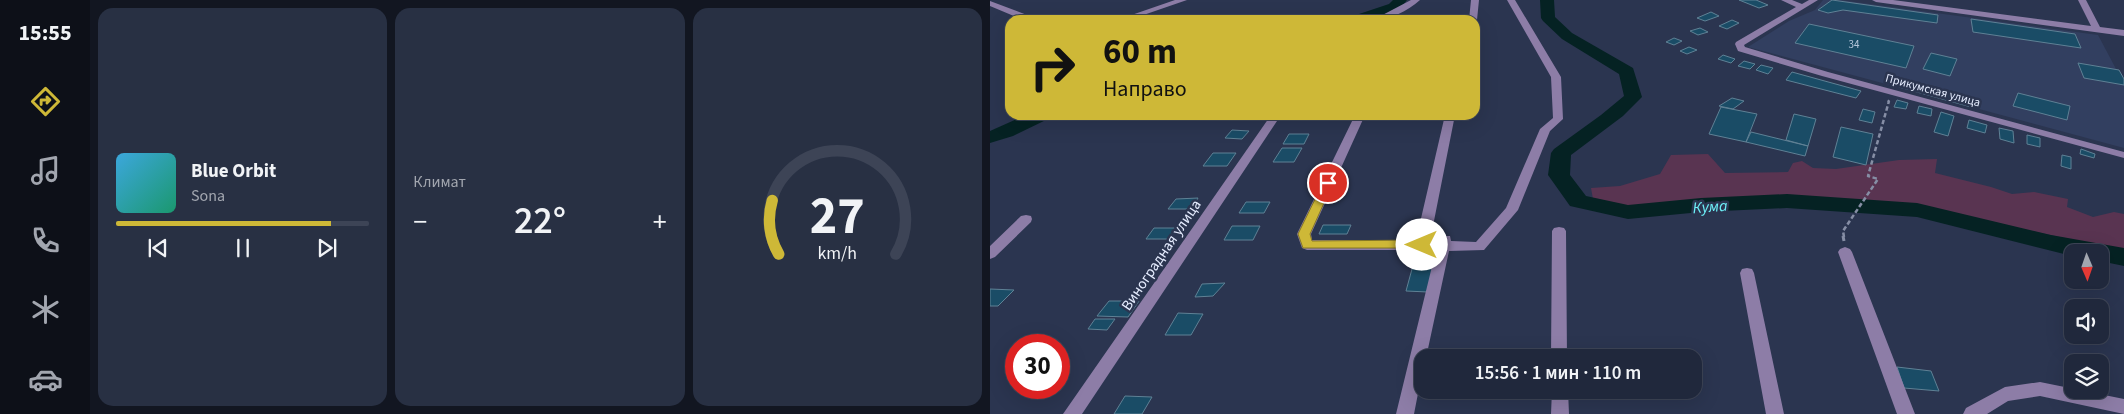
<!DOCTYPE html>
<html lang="ru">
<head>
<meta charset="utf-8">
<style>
	:root { --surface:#20283c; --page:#283043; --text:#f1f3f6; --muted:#a2a6af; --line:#3d4456; --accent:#ceb837 }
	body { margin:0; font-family:"Source Sans 3",sans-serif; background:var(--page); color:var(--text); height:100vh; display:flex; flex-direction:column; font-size:19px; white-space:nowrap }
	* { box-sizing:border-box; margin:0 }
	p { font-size:16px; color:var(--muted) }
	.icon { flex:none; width:28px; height:28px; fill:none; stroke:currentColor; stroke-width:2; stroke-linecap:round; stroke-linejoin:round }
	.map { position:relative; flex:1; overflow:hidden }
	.side { display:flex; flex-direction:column; gap:8px; padding:8px; background:#121621; width:900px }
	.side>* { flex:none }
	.top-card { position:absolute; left:15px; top:15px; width:475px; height:105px; border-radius:15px; box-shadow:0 5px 20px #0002,0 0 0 1px var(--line); background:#ceb837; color:#111; overflow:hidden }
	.needle { width:32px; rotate:178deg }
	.fabs { position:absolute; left:1074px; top:244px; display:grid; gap:10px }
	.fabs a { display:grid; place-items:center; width:45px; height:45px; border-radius:10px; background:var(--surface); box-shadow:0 5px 20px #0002,0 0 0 1px var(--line); font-size:25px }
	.speed { position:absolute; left:15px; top:334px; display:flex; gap:10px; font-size:25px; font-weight:700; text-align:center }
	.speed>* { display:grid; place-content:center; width:65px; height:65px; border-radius:50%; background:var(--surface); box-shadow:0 5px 20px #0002,0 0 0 1px var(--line); line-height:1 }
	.speed .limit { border:8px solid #d22; background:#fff; color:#111 }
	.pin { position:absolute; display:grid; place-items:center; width:42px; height:42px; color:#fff; margin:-21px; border:2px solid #fff; border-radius:50%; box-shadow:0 1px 5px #0007 }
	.me { position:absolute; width:55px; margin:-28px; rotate:270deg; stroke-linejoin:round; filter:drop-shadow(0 0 4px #0008) }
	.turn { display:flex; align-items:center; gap:18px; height:105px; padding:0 15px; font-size:22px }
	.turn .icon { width:65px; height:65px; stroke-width:2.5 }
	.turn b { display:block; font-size:35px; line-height:42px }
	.big { font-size:38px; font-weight:600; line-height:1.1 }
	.side .tile { flex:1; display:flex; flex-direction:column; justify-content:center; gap:8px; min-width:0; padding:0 18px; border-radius:15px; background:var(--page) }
	.side .dial { align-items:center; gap:0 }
	.dial svg { height:130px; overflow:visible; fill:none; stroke:var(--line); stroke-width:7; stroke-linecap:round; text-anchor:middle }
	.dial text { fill:var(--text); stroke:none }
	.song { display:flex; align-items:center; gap:15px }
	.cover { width:60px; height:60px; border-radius:8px; background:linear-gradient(135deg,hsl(200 70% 55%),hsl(160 70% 35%)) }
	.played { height:5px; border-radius:2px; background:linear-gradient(90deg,var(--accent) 85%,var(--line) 85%) }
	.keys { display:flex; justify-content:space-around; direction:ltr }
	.heat { display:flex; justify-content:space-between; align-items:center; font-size:28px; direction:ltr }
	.side .tiles { flex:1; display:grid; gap:8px; grid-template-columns:repeat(3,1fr) }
	.trip { position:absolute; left:424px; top:349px; width:288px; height:50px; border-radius:15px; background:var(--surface); box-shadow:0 5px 20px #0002,0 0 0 1px var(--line); font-weight:600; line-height:50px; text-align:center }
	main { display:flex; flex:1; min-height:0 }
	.tab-bar { display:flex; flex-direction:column; width:90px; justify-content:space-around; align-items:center; background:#0d1018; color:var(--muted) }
	.tab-bar .icon { width:35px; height:35px }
	.tab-bar .active { color:var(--accent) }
	.tab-bar b { font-size:22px; color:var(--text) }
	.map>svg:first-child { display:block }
	.built { fill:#323f60 }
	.green { fill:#593451 }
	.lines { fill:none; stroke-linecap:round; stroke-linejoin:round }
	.river { fill:#052223; fill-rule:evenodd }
	.building { fill:#1a4c66; stroke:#5f8195 }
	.path-far2 { stroke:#868ea5; stroke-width:2; stroke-dasharray:4 2; stroke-linecap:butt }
	.path-far1 { stroke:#868ea5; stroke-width:2.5; stroke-dasharray:4.5 2.5; stroke-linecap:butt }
	.path { stroke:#868ea5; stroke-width:3; stroke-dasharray:6 3; stroke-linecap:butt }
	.minor { fill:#8d7da7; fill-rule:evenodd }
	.route { fill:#ceb837; stroke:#867824 }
	.labels { text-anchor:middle; stroke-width:5; stroke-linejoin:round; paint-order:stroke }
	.far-number-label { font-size:11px; fill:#b3c5d9 }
	.far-street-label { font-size:12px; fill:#e6edff; stroke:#2b3550 }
	.street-label { font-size:15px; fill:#e6edff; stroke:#2b3550 }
	.water-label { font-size:16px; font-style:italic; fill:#6df0f8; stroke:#2b3550 }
</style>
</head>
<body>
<main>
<nav class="tab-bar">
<b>15:55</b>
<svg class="icon active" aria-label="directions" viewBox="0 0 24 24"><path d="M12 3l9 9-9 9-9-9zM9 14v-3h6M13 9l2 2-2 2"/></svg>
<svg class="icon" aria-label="music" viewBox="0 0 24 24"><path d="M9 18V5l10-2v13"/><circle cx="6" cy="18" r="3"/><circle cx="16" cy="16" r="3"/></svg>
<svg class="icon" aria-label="phone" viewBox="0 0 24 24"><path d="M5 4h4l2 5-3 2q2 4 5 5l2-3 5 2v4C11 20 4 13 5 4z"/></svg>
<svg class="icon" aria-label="climate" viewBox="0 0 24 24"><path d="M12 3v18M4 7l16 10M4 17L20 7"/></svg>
<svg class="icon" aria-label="car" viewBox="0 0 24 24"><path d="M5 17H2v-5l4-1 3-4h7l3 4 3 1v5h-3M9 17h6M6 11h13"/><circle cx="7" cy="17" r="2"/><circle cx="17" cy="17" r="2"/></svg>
</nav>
<section class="side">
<div class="tiles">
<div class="tile">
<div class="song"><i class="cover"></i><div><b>Blue Orbit</b><p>Sona</p></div></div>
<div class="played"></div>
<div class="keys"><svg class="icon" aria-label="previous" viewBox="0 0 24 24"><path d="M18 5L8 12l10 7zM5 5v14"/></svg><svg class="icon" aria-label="pause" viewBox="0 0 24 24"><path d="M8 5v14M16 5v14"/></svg><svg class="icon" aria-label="next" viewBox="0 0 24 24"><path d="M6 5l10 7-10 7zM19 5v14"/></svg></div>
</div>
<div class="tile"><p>Климат</p>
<div class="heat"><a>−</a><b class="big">22°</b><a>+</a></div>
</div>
<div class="tile dial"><svg viewBox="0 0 100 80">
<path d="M14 69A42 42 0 1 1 86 69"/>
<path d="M14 69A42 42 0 0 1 10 36" stroke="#ceb837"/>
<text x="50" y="56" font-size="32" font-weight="700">27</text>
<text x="50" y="72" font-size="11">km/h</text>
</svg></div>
</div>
</section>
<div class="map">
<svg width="1134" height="414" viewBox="0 0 1134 414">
	<rect width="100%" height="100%" fill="#2b3550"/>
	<!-- built -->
	<path class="built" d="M 833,0 L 850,0 L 1108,35 L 1134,84 L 1134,148 L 758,47 L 799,21 L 825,10 Z"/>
	<!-- green -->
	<path class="green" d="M 718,154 L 735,173 L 798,172 L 803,163 L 812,161 L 823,168 L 846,169 L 909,160 L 947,159 L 945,173 L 1001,187 L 1022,194 L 1044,192 L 1078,199 L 1077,207 L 1103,217 L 1124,212 L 1134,214 L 1134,251 L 923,205 L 795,196 L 714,200 L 638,207 L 603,199 L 601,188 L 630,186 L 670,174 L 681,155 Z"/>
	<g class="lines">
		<!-- river -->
		<path class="river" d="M 403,0 L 417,0 C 404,18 379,20 358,20 L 360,17 L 399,4 Z
			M 550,0 L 564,0 L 565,17 L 582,33 L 643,68 L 652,97 L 633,116 L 581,155 L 580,175 L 596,196 L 638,205 L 711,198 L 797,194 L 927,203 L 1061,235 L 1134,248 L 1134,266 L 1110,261 L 1110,252 L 1082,252 L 1082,256 L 927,217 L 797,208 L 711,212 L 638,219 L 580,206 L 558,175 L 561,153 L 564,149 L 611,115 L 634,96 L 629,74 L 572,39 L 553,21 L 551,18 Z
			M 36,115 L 60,115 L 58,119 L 23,136 L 0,143 L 0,131 Z"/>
	</g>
	<!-- building -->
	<path class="building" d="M 749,0 L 766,0 L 778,5 L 769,8 Z
		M 842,0 L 948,15 L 947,23 L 853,10 L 838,13 L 828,10 Z
		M 721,12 L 729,16 L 715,21 L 707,18 Z
		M 981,19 L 1085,34 L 1091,48 L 983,32 Z
		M 742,20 L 749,23 L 737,29 L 729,26 Z
		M 819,24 L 924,46 L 916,68 L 805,43 Z
		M 710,28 L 718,32 L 708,35 L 700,31 Z
		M 684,38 L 692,41 L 684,45 L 676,42 Z
		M 699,47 L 707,50 L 697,54 L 690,51 Z
		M 941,53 L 967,59 L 960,76 L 933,69 Z
		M 733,55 L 745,59 L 741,63 L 728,59 Z
		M 754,61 L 765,64 L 760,69 L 748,66 Z
		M 1088,63 L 1129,70 L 1134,79 L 1134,85 L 1094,78 Z
		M 771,65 L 783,68 L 778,74 L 766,70 Z
		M 802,72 L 871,91 L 866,98 L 796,80 Z
		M 913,80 L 984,99 L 981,107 L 909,87 Z
		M 1028,93 L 1080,106 L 1077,120 L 1023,106 Z
		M 742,98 L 754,101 L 743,109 L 729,106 Z
		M 907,100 L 918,103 L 916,109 L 904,107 Z
		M 929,106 L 942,109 L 941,116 L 927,113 Z
		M 731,107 L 767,114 L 756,142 L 719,134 Z
		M 873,109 L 885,112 L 882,123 L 869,120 Z
		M 951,112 L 964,116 L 958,136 L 944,132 Z
		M 804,114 L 826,119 L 818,146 L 796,140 Z
		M 979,120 L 997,125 L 995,133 L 977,128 Z
		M 851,127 L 883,134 L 876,165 L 843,157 Z
		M 1009,128 L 1023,131 L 1024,143 L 1010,139 Z
		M 242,130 L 259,131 L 252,139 L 235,138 Z
		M 761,132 L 818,146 L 815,156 L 756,142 Z
		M 299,134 L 319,134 L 314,144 L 293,144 Z
		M 1037,135 L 1050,138 L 1050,147 L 1037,144 Z
		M 292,148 L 312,148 L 304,162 L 283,162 Z
		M 1091,149 L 1105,154 L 1104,158 L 1090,154 Z
		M 223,153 L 246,153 L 237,166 L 213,166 Z
		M 1072,155 L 1081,157 L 1081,169 L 1071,166 Z
		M 208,198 L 202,209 L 178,209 L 186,199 Z
		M 256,202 L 280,202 L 274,213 L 249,213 Z
		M 333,225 L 361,225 L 357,234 L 329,234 Z
		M 242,226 L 270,226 L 263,240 L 234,240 Z
		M 164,228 L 189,228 L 181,239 L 156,239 Z
		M 422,269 L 443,269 L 438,292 L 416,291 Z
		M 235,283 L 223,296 L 205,297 L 212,284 Z
		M 0,289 L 24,290 L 8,306 L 0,306 Z
		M 119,301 L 149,301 L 138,317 L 107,316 Z
		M 188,313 L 213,314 L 201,335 L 175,335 Z
		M 105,319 L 125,319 L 117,330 L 98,329 Z
		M 907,367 L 941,371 L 949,391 L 914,388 Z
		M 135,396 L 162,397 L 152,414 L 124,414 Z"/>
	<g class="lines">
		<!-- path-far2 -->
		<path class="path-far2" d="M 898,102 L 899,100"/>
		<!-- path-far1 -->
		<path class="path-far1" d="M 854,237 L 853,231 L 888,179 L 878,176 L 899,101"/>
		<!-- path -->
		<path class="path" d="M 853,236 L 854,241"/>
		<!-- minor -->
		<path class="minor" d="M 185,0 L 197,0 L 139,20 L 127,20 Z
			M 421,0 L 430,0 C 418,11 399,20 383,20 Z
			M 481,0 L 489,0 L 487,20 L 485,22 L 485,20 L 479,20 Z
			M 517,0 L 525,0 L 571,77 L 573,119 L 560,131 L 528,210 L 494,250 L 459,251 L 436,358 L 432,358 L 432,373 L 424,414 L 406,414 L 446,250 L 317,250 L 312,248 L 307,234 L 365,115 L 375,115 L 321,234 L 322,240 L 426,240 L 455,115 L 465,115 L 440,241 L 448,241 L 450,236 L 460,236 L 461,241 L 486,242 L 516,208 L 550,129 L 563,118 L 561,77 Z
			M 791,0 L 802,0 L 812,4 L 819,0 L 828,0 L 754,45 L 755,47 L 838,72 L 1134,152 L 1134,158 L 832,76 L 748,51 L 745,44 L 746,42 L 806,7 Z
			M 882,0 L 903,0 L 1101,26 L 1088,0 L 1096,0 L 1110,27 L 1134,30 L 1134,36 L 886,2 Z
			M 0,1 L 37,15 L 50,18 L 51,20 L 31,19 L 0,6 Z
			M 281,115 L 291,115 L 92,414 L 73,414 Z
			M 36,215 L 41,216 L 42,219 L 41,222 L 5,257 L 0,259 L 0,246 L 31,216 Z
			M 569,227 L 574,228 L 576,231 L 577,358 L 561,358 L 562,231 L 564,228 Z
			M 855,247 L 860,249 L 862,252 L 925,414 L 907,414 L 848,252 L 850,249 Z
			M 757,268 L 762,269 L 764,273 L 794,414 L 776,414 L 750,273 L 752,269 Z
			M 1050,382 L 1134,399 L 1134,414 L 1050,396 L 1018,401 L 997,414 L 973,414 L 976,408 L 1015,387 Z
			M 562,390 L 578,390 L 579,414 L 561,414 Z"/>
	</g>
	<!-- route -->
	<path class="route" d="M 338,180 L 343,183 L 320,234 L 322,241 L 432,240 L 438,245 L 436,248 L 313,248 L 308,234 L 333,183 Z"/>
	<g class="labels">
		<!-- far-number labels -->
		<g class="far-number-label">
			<text x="864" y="48">34</text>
		</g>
		<!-- far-street labels -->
		<g class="far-street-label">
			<text transform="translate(943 90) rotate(15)" y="4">Прикумская улица</text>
		</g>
		<!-- street labels -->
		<g class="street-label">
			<text transform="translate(171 255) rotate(-56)" y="5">Виноградная улица</text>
		</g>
		<!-- water labels -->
		<g class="water-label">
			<text transform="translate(720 206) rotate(-4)" y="6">Кума</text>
		</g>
	</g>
</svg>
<div class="fabs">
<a><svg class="needle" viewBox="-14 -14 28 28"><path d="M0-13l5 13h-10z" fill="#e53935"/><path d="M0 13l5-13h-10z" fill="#a2a6af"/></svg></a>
<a><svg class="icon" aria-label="sound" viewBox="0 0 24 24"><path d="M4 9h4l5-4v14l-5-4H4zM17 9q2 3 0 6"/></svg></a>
<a><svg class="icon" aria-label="layers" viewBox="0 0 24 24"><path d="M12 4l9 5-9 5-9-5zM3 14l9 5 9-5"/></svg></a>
</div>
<div class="speed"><div class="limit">30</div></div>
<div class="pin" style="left:338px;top:183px;background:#d93025"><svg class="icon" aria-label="arrive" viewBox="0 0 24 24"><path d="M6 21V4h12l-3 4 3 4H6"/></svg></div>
<svg class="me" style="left:432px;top:245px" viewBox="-20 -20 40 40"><circle r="19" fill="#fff"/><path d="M0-13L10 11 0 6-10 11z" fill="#ceb837"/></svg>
<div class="trip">15:56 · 1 мин · 110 m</div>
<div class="top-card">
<div class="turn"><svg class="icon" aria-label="right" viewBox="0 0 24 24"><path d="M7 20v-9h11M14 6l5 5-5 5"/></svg><div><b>60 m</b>Направо</div></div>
</div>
</div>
</main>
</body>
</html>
